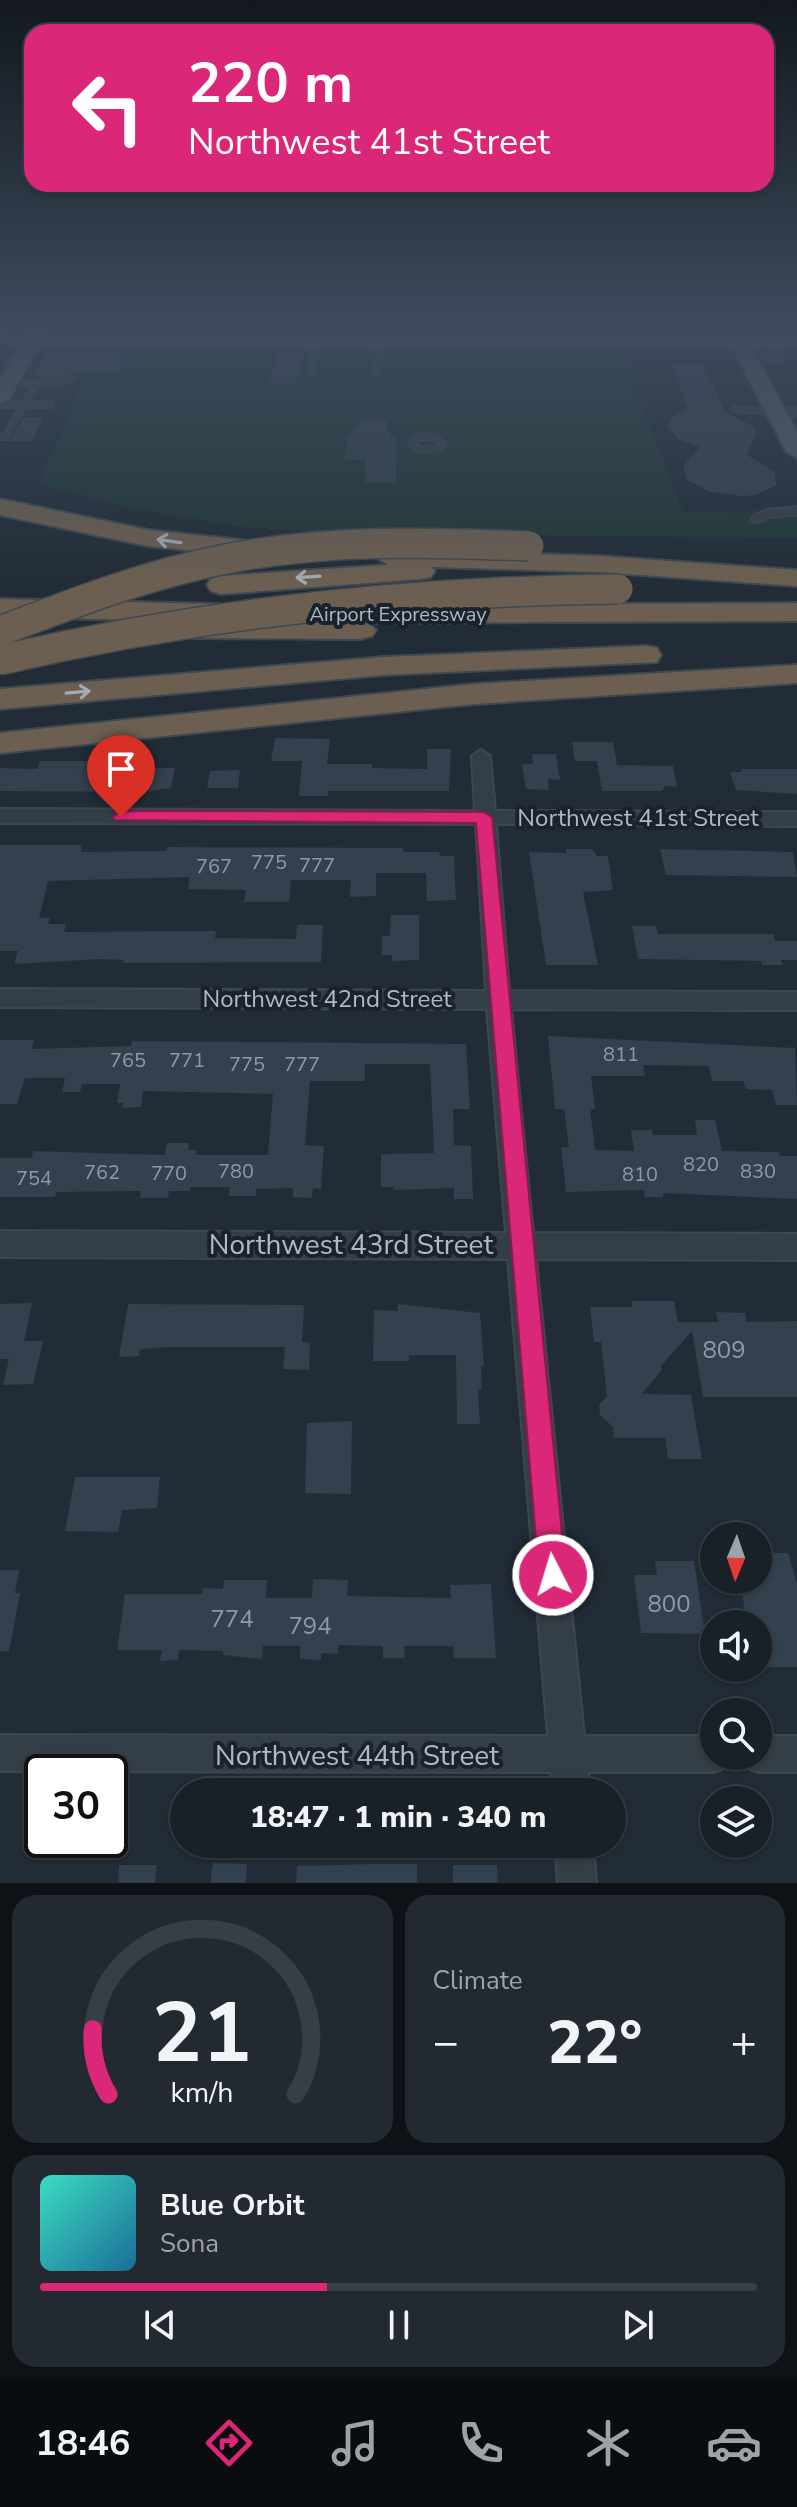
<!DOCTYPE html>
<html lang="en">
<head>
<meta charset="utf-8">
<style>
	:root { --surface:#192128; --page:#222930; --text:#f1f3f6; --muted:#9fa3a8; --line:#373e45; --accent:#db2777 }
	body { margin:0; font-family:"Nunito Sans",sans-serif; background:var(--page); color:var(--text); height:100vh; display:flex; flex-direction:column; font-size:30px; white-space:nowrap }
	* { box-sizing:border-box; margin:0 }
	p { font-size:26px; color:var(--muted) }
	.icon { flex:none; width:44px; height:44px; fill:none; stroke:currentColor; stroke-width:2; stroke-linecap:round; stroke-linejoin:round }
	.map { position:relative; height:1883px; overflow:hidden }
	.details { display:flex; flex-direction:column; gap:12px; padding:12px; background:#0e1216; flex:1 }
	.details>* { flex:none }
	.hud { position:absolute; left:24px; top:24px; width:750px; height:168px; border-radius:24px; box-shadow:0 2px 6px #0004,0 0 0 2px var(--line); background:#db2777; color:#fff; overflow:hidden }
	.needle { width:52px; rotate:182deg }
	.fabs { position:absolute; left:700px; top:1522px; display:grid; gap:16px }
	.fabs a { display:grid; place-items:center; width:72px; height:72px; border-radius:50%; background:var(--surface); box-shadow:0 2px 6px #0004,0 0 0 2px var(--line); font-size:40px }
	.speed { position:absolute; left:24px; top:1754px; display:flex; gap:16px; font-size:40px; font-weight:700; text-align:center }
	.speed>* { display:grid; place-content:center; width:104px; height:104px; border-radius:50%; background:var(--surface); box-shadow:0 2px 6px #0004,0 0 0 2px var(--line); line-height:1 }
	.speed .limit { border:4px solid #111; border-radius:12px; background:#fff; color:#111 }
	.pin { position:absolute; display:grid; place-items:center; width:68px; height:68px; color:#fff; margin:-82px -34px; border-radius:50% 50% 50% 0; rotate:-45deg; box-shadow:0 0 8px #0007 }
	.pin .icon { rotate:45deg }
	.me { position:absolute; width:88px; margin:-44px; rotate:355deg; stroke-linejoin:round; filter:drop-shadow(0 0 6px #0008) }
	.turn { display:flex; align-items:center; gap:28px; height:168px; padding:0 32px; font-size:36px }
	.turn .icon { width:104px; height:104px; stroke-width:2.5 }
	.turn b { display:block; font-size:56px; line-height:68px }
	.big { font-size:60px; font-weight:800; line-height:1.1 }
	.details .widget { flex:1; display:flex; flex-direction:column; justify-content:center; gap:12px; min-width:0; padding:0 28px; border-radius:24px; background:var(--page) }
	.details .dial { align-items:center; gap:0 }
	.dial svg { height:208px; overflow:visible; fill:none; stroke:var(--line); stroke-width:7; stroke-linecap:round; text-anchor:middle }
	.dial text { fill:var(--text); stroke:none }
	.song { display:flex; align-items:center; gap:24px }
	.cover { width:96px; height:96px; border-radius:12px; background:linear-gradient(135deg,hsl(170 70% 55%),hsl(200 70% 35%)) }
	.played { height:8px; border-radius:4px; background:linear-gradient(90deg,var(--accent) 40%,var(--line) 40%) }
	.keys { display:flex; justify-content:space-around; direction:ltr }
	.heat { display:flex; justify-content:space-between; align-items:center; font-size:44px; direction:ltr }
	.details .tiles { flex:1; display:grid; gap:12px; grid-template-columns:1fr 1fr }
	.widget:last-child { grid-column:span 2 }
	.trip { position:absolute; left:170px; top:1778px; width:456px; height:80px; border-radius:40px; background:var(--surface); box-shadow:0 2px 6px #0004,0 0 0 2px var(--line); font-weight:800; line-height:80px; text-align:center }
	.menu { display:flex; height:128px; justify-content:space-around; align-items:center; background:#0a0d10; color:var(--muted) }
	.menu .icon { width:56px; height:56px }
	.menu .active { color:var(--accent) }
	.menu b { font-size:36px; color:var(--text) }
	.map>svg:first-child { display:block }
	.green { fill:#223737 }
	.building { fill:#33404d }
	.lines { fill:none; stroke-linecap:round; stroke-linejoin:round }
	.service-far1-casing { stroke:#3d4750; stroke-width:8 }
	.service-casing { stroke:#3d4750; stroke-width:11 }
	.minor-casing { stroke:#3d4750; stroke-width:4 }
	.tertiary-casing { stroke:#3d4750; stroke-width:4 }
	.primary-casing { stroke:#3d4750; stroke-width:4 }
	.motorway-casing { stroke:#3e4951; stroke-width:4 }
	.service-far1 { stroke:#343e47; stroke-width:6 }
	.service { stroke:#343e47; stroke-width:8 }
	.minor { fill:#343e47; fill-rule:evenodd }
	.tertiary { fill:#343e47; fill-rule:evenodd }
	.primary { fill:#525d67; fill-rule:evenodd }
	.motorway { fill:#6c5f51; fill-rule:evenodd }
	.motorway-bridge-casing { stroke:#3e4951; stroke-width:32; stroke-linecap:butt }
	.motorway-bridge { stroke:#6c5f51; stroke-width:29 }
	.oneway { stroke:#a4acb2 }
	.route { fill:#db2777; stroke:#8e194d; stroke-width:2 }
	.labels { text-anchor:middle; stroke-width:8; stroke-linejoin:round; paint-order:stroke }
	.far-street-label { font-size:20px; fill:#aeb9c3; stroke:#1a232b }
	.number-label { font-size:20px; fill:#8d99a4 }
	.street-label { font-size:24px; fill:#aeb9c3; stroke:#1a232b }
	.near-number-label { font-size:24px; fill:#8d99a4 }
	.near-street-label { font-size:28px; fill:#aeb9c3; stroke:#1a232b }
</style>
</head>
<body>
<div class="map">
<svg width="797" height="1883" viewBox="0 0 797 1883">
	<rect width="100%" height="100%" fill="#212c36"/>
	<!-- green -->
	<path class="green" d="M 191,326 L 396,326 L 396,336 L 188,335 Z
		M 127,350 L 622,353 L 683,512 L 748,513 L 766,507 L 797,507 L 797,538 L 331,533 L 239,527 L 127,506 L 38,484 L 87,374 L 116,374 Z"/>
	<!-- building -->
	<path class="building" d="M 770,326 L 797,326 L 797,333 L 748,333 L 742,328 Z
		M 47,353 L 125,353 L 116,374 L 73,371 L 61,377 L 34,377 Z
		M 277,353 L 302,353 L 296,385 L 269,385 Z
		M 671,365 L 703,365 L 725,412 L 753,426 L 756,432 L 747,455 L 775,472 L 776,485 L 756,495 L 742,496 L 710,492 L 687,480 L 683,466 L 700,447 L 679,440 L 667,427 L 673,416 L 689,409 Z
		M 24,417 L 43,417 L 32,441 L 9,441 Z
		M 361,418 L 387,419 L 387,432 L 390,432 L 390,437 L 396,437 L 396,483 L 365,483 L 366,460 L 345,460 L 347,440 Z
		M 275,738 L 330,739 L 327,764 L 372,764 L 372,768 L 427,769 L 427,749 L 451,749 L 449,791 L 328,791 L 328,796 L 299,796 L 302,761 L 271,761 Z
		M 572,742 L 613,742 L 617,765 L 673,766 L 677,787 L 665,786 L 662,791 L 602,791 L 597,761 L 575,761 Z
		M 532,754 L 556,754 L 560,780 L 548,779 L 549,790 L 526,789 L 522,764 L 533,764 Z
		M 92,756 L 113,756 L 109,768 L 175,768 L 171,788 L 143,792 L 0,791 L 0,768 L 38,769 L 40,761 L 91,761 Z
		M 741,769 L 797,769 L 797,794 L 736,790 L 730,772 L 742,772 Z
		M 240,770 L 238,788 L 207,788 L 210,771 Z
		M 0,845 L 82,845 L 81,852 L 166,851 L 167,847 L 403,848 L 403,852 L 439,852 L 440,856 L 454,856 L 456,900 L 427,901 L 426,873 L 376,873 L 376,896 L 350,897 L 351,880 L 291,880 L 289,902 L 244,902 L 246,890 L 188,889 L 190,877 L 48,881 L 39,918 L 50,918 L 48,924 L 66,924 L 64,932 L 216,931 L 215,938 L 296,939 L 297,925 L 323,925 L 321,962 L 123,963 L 124,960 L 101,959 L 14,964 L 18,951 L 0,951 Z
		M 566,849 L 592,849 L 597,856 L 608,856 L 613,890 L 583,892 L 598,965 L 546,965 L 529,852 L 566,853 Z
		M 660,849 L 793,852 L 797,877 L 666,875 Z
		M 391,915 L 419,915 L 419,960 L 392,961 L 392,955 L 382,955 L 382,936 L 390,936 Z
		M 632,926 L 656,926 L 658,934 L 773,934 L 775,941 L 797,941 L 797,960 L 781,960 L 783,965 L 762,965 L 761,961 L 638,959 Z
		M 548,1036 L 795,1048 L 797,1105 L 776,1105 L 772,1090 L 746,1089 L 743,1081 L 712,1081 L 709,1066 L 643,1065 L 645,1076 L 591,1076 L 595,1109 L 590,1109 L 595,1150 L 634,1151 L 631,1130 L 652,1130 L 653,1135 L 697,1135 L 695,1120 L 715,1120 L 722,1151 L 779,1152 L 780,1156 L 797,1156 L 797,1199 L 663,1193 L 663,1197 L 645,1197 L 644,1190 L 566,1192 L 561,1147 L 569,1147 L 564,1109 L 555,1109 Z
		M 0,1040 L 34,1040 L 32,1049 L 131,1046 L 132,1041 L 466,1044 L 470,1109 L 453,1109 L 454,1145 L 471,1146 L 473,1199 L 454,1199 L 454,1188 L 394,1190 L 394,1187 L 381,1187 L 381,1154 L 434,1153 L 430,1064 L 365,1064 L 365,1081 L 310,1081 L 305,1145 L 324,1146 L 321,1189 L 313,1188 L 312,1198 L 293,1197 L 293,1188 L 256,1189 L 256,1196 L 229,1196 L 230,1187 L 191,1187 L 190,1191 L 169,1191 L 168,1198 L 140,1198 L 141,1191 L 56,1192 L 55,1197 L 0,1197 L 0,1158 L 32,1158 L 33,1151 L 165,1155 L 167,1143 L 189,1143 L 188,1150 L 197,1150 L 196,1155 L 268,1155 L 273,1094 L 143,1091 L 141,1107 L 122,1108 L 123,1103 L 117,1103 L 120,1084 L 82,1084 L 80,1092 L 62,1092 L 65,1078 L 25,1078 L 17,1104 L 0,1104 Z
		M 632,1301 L 674,1301 L 678,1322 L 718,1322 L 716,1312 L 745,1313 L 747,1322 L 797,1321 L 797,1397 L 703,1397 L 692,1331 L 661,1366 L 661,1371 L 642,1394 L 691,1395 L 702,1459 L 668,1459 L 665,1438 L 614,1438 L 613,1427 L 600,1415 L 599,1405 L 607,1396 L 601,1342 L 594,1342 L 590,1307 L 632,1307 Z
		M 32,1303 L 24,1341 L 43,1341 L 33,1384 L 3,1385 L 9,1359 L 0,1359 L 0,1304 Z
		M 128,1304 L 304,1305 L 302,1342 L 310,1343 L 309,1370 L 283,1369 L 285,1347 L 170,1347 L 140,1349 L 139,1356 L 119,1357 Z
		M 398,1304 L 480,1313 L 484,1366 L 481,1366 L 482,1389 L 478,1389 L 480,1424 L 457,1424 L 456,1355 L 409,1355 L 409,1361 L 373,1361 L 374,1310 L 398,1311 Z
		M 352,1421 L 351,1494 L 305,1493 L 307,1423 Z
		M 75,1477 L 160,1477 L 157,1508 L 122,1510 L 118,1532 L 65,1531 Z
		M 758,1553 L 788,1553 L 797,1583 L 797,1667 L 758,1667 L 758,1624 L 747,1624 L 740,1580 L 758,1580 Z
		M 655,1561 L 694,1561 L 705,1634 L 641,1633 L 634,1575 L 657,1575 Z
		M 0,1570 L 19,1570 L 15,1593 L 20,1593 L 9,1652 L 0,1651 Z
		M 313,1579 L 348,1580 L 347,1596 L 451,1598 L 450,1585 L 491,1584 L 496,1658 L 454,1658 L 453,1646 L 404,1646 L 405,1658 L 383,1658 L 383,1646 L 338,1645 L 338,1654 L 321,1653 L 321,1660 L 300,1659 L 300,1646 L 263,1646 L 262,1659 L 223,1655 L 223,1651 L 179,1650 L 178,1660 L 160,1661 L 162,1650 L 117,1650 L 125,1594 L 202,1594 L 203,1588 L 223,1589 L 224,1580 L 267,1580 L 266,1598 L 312,1598 Z
		M 213,1863 L 247,1864 L 246,1883 L 210,1883 Z
		M 372,1864 L 417,1864 L 417,1883 L 296,1883 L 297,1866 Z
		M 119,1865 L 157,1865 L 155,1883 L 118,1883 Z
		M 453,1865 L 497,1865 L 498,1883 L 453,1883 Z"/>
	<g class="lines">
		<defs>
			<path id="service-far1" d="M 412,327 L 412,342
				M 38,328 L 60,329
				M 748,359 L 782,359 L 772,342
				M 311,373 L 315,342
				M 377,373 L 379,342
				M 7,384 L 61,383 L 73,377
				M 0,405 L 50,405
				M 734,409 L 776,412
				M 0,437 L 5,437 L 36,384
				M 419,437 L 435,437 L 443,445 L 433,450 L 418,449 L 412,443 Z"/>
			<path id="service" d="M 756,519 L 770,513 L 797,511"/>
			<path id="minor" d="M 450,326 L 462,326 L 461,344 L 451,342 Z
				M 526,326 L 536,326 L 539,344 L 531,344 Z
				M 656,326 L 666,326 L 672,343 L 664,343 Z
				M 797,408 L 797,416 L 776,416 L 770,412 L 776,408 Z
				M 481,750 L 490,756 L 495,811 L 797,812 L 797,826 L 496,824 L 509,991 L 797,992 L 797,1010 L 511,1009 L 533,1233 L 797,1234 L 797,1260 L 536,1259 L 584,1736 L 714,1736 L 714,1756 L 731,1756 L 727,1767 L 714,1772 L 588,1772 L 590,1792 L 552,1792 L 551,1772 L 0,1771 L 0,1735 L 548,1736 L 508,1259 L 0,1257 L 0,1231 L 506,1233 L 487,1009 L 0,1007 L 0,989 L 486,991 L 476,824 L 0,823 L 0,809 L 475,811 L 472,756 Z
				M 758,1736 L 797,1736 L 797,1772 L 758,1772 L 745,1767 L 741,1756 L 758,1756 Z
				M 555,1844 L 593,1844 L 596,1883 L 558,1883 Z"/>
			<path id="tertiary" d="M 724,326 L 738,326 L 746,342 L 744,345 L 734,345 Z"/>
			<path id="primary" d="M 31,326 L 49,326 L 43,336 L 797,336 L 797,348 L 751,348 L 797,431 L 797,458 L 786,451 L 733,348 L 37,348 L 10,398 L 0,404 L 0,380 L 20,346 L 0,343 L 0,331 L 25,336 Z"/>
			<path id="motorway" d="M 0,499 L 148,530 L 270,543 L 280,545 L 284,551 L 280,557 L 270,559 L 148,546 L 0,515 Z
				M 390,549 L 599,556 L 797,570 L 797,586 L 599,572 L 432,567 L 435,571 L 431,577 L 421,579 L 221,594 L 211,591 L 207,585 L 211,579 L 221,576 L 388,565 L 376,557 L 380,551 Z
				M 0,599 L 217,604 L 227,607 L 232,613 L 223,620 L 321,621 L 314,614 L 319,608 L 329,605 L 797,603 L 797,621 L 368,623 L 376,630 L 372,636 L 361,639 L 193,638 L 182,635 L 178,629 L 188,621 L 0,617 Z
				M 646,646 L 657,648 L 661,655 L 657,662 L 384,675 L 0,709 L 0,689 L 384,657 Z
				M 797,665 L 797,683 L 474,704 L 0,753 L 0,733 L 474,684 Z"/>
		</defs>
		<!-- service-far1 casing -->
		<use href="#service-far1" class="service-far1-casing"/>
		<!-- service casing -->
		<use href="#service" class="service-casing"/>
		<!-- minor casing -->
		<use href="#minor" class="minor-casing"/>
		<!-- tertiary casing -->
		<use href="#tertiary" class="tertiary-casing"/>
		<!-- primary casing -->
		<use href="#primary" class="primary-casing"/>
		<!-- motorway casing -->
		<use href="#motorway" class="motorway-casing"/>
		<!-- service-far1 -->
		<use href="#service-far1" class="service-far1"/>
		<!-- service -->
		<use href="#service" class="service"/>
		<!-- minor -->
		<use href="#minor" class="minor"/>
		<!-- tertiary -->
		<use href="#tertiary" class="tertiary"/>
		<!-- primary -->
		<use href="#primary" class="primary"/>
		<!-- motorway -->
		<use href="#motorway" class="motorway"/>
		<defs>
			<path id="motorway-bridge" d="M 0,631 C 74,603 148,574 226,559 C 325,539 428,542 529,546
				M 0,660 C 204,613 408,591 618,589"/>
		</defs>
		<!-- motorway-bridge casing -->
		<use href="#motorway-bridge" class="motorway-bridge-casing"/>
		<!-- motorway-bridge -->
		<use href="#motorway-bridge" class="motorway-bridge"/>
	</g>
	<!-- one-way arrows -->
	<defs><path id="oneway-shaft" d="M-6 0H5M1.5-3L5.5 0L1.5 3" fill="none" stroke-width="1.6" stroke-linecap="round" stroke-linejoin="round" transform="scale(2)"/></defs>
	<g class="oneway">
		<use href="#oneway-shaft" transform="translate(169 541) rotate(-172)"/>
		<use href="#oneway-shaft" transform="translate(308 577) rotate(176)"/>
		<use href="#oneway-shaft" transform="translate(78 692) rotate(-5)"/>
	</g>
	<!-- sky -->
	<linearGradient id="sky" x2="0" y2="1"><stop stop-color="#12181e"/><stop offset="0.55" stop-color="#3d4b5d"/><stop offset="1" stop-color="#3d4b5d" stop-opacity="0"/></linearGradient>
	<rect width="797" height="589" fill="url(#sky)"/>
	<!-- route -->
	<path class="route" d="M 121,811 L 483,812 L 492,817 L 566,1575 L 562,1585 L 553,1589 L 543,1585 L 539,1575 L 476,823 L 115,820 L 113,817 Z"/>
	<g class="labels">
		<!-- far-street labels -->
		<g class="far-street-label">
			<text x="398" y="621">Airport Expressway</text>
		</g>
		<!-- number labels -->
		<g class="number-label">
			<text x="269" y="869">775</text>
			<text x="317" y="872">777</text>
			<text x="214" y="873">767</text>
			<text x="621" y="1061">811</text>
			<text x="128" y="1067">765</text>
			<text x="187" y="1067">771</text>
			<text x="247" y="1071">775</text>
			<text x="302" y="1071">777</text>
			<text x="701" y="1171">820</text>
			<text x="236" y="1178">780</text>
			<text x="758" y="1178">830</text>
			<text x="102" y="1179">762</text>
			<text x="169" y="1180">770</text>
			<text x="640" y="1181">810</text>
			<text x="34" y="1185">754</text>
		</g>
		<!-- street labels -->
		<g class="street-label">
			<text x="638" y="826">Northwest 41st Street</text>
			<text x="327" y="1007">Northwest 42nd Street</text>
		</g>
		<!-- near-number labels -->
		<g class="near-number-label">
			<text x="724" y="1358">809</text>
			<text x="669" y="1612">800</text>
			<text x="232" y="1627">774</text>
			<text x="310" y="1634">794</text>
		</g>
		<!-- near-street labels -->
		<g class="near-street-label">
			<text x="351" y="1254">Northwest 43rd Street</text>
			<text x="357" y="1765">Northwest 44th Street</text>
		</g>
	</g>
</svg>
<div class="fabs">
<a><svg class="needle" viewBox="-14 -14 28 28"><path d="M0-13l5 13h-10z" fill="#e53935"/><path d="M0 13l5-13h-10z" fill="#9fa3a8"/></svg></a>
<a><svg class="icon" aria-label="sound" viewBox="0 0 24 24"><path d="M4 9h4l5-4v14l-5-4H4zM17 9q2 3 0 6"/></svg></a>
<a><svg class="icon" aria-label="search" viewBox="0 0 24 24"><circle cx="10" cy="10" r="6"/><path d="M15 15l6 6"/></svg></a>
<a><svg class="icon" aria-label="layers" viewBox="0 0 24 24"><path d="M12 4l9 5-9 5-9-5zM3 14l9 5 9-5"/></svg></a>
</div>
<div class="speed"><div class="limit">30</div></div>
<div class="pin" style="left:121px;top:817px;background:#d93025"><svg class="icon" aria-label="arrive" viewBox="0 0 24 24"><path d="M6 21V4h12l-3 4 3 4H6"/></svg></div>
<svg class="me" style="left:553px;top:1575px" viewBox="-20 -20 40 40"><circle r="17" fill="#db2777" stroke="#fff" stroke-width="3"/><path d="M0-11L8 9 0 5-8 9z" fill="#fff"/></svg>
<div class="trip">18:47 · 1 min · 340 m</div>
<div class="hud">
<div class="turn"><svg class="icon" aria-label="left" viewBox="0 0 24 24"><path d="M17 20v-9H6M10 6l-5 5 5 5"/></svg><div><b>220 m</b>Northwest 41st Street</div></div>
</div>
</div>
<section class="details">
<div class="tiles">
<div class="widget dial"><svg viewBox="0 0 100 80">
<path d="M14 69A42 42 0 1 1 86 69"/>
<path d="M14 69A42 42 0 0 1 8 44" stroke="#db2777"/>
<text x="50" y="56" font-size="32" font-weight="700">21</text>
<text x="50" y="72" font-size="11">km/h</text>
</svg></div>
<div class="widget"><p>Climate</p>
<div class="heat"><a>−</a><b class="big">22°</b><a>+</a></div>
</div>
<div class="widget">
<div class="song"><i class="cover"></i><div><b>Blue Orbit</b><p>Sona</p></div></div>
<div class="played"></div>
<div class="keys"><svg class="icon" aria-label="previous" viewBox="0 0 24 24"><path d="M18 5L8 12l10 7zM5 5v14"/></svg><svg class="icon" aria-label="pause" viewBox="0 0 24 24"><path d="M8 5v14M16 5v14"/></svg><svg class="icon" aria-label="next" viewBox="0 0 24 24"><path d="M6 5l10 7-10 7zM19 5v14"/></svg></div>
</div>
</div>
</section>
<nav class="menu">
<b>18:46</b>
<svg class="icon active" aria-label="directions" viewBox="0 0 24 24"><path d="M12 3l9 9-9 9-9-9zM9 14v-3h6M13 9l2 2-2 2"/></svg>
<svg class="icon" aria-label="music" viewBox="0 0 24 24"><path d="M9 18V5l10-2v13"/><circle cx="6" cy="18" r="3"/><circle cx="16" cy="16" r="3"/></svg>
<svg class="icon" aria-label="phone" viewBox="0 0 24 24"><path d="M5 4h4l2 5-3 2q2 4 5 5l2-3 5 2v4C11 20 4 13 5 4z"/></svg>
<svg class="icon" aria-label="climate" viewBox="0 0 24 24"><path d="M12 3v18M4 7l16 10M4 17L20 7"/></svg>
<svg class="icon" aria-label="car" viewBox="0 0 24 24"><path d="M5 17H2v-5l4-1 3-4h7l3 4 3 1v5h-3M9 17h6M6 11h13"/><circle cx="7" cy="17" r="2"/><circle cx="17" cy="17" r="2"/></svg>
</nav>
</body>
</html>
